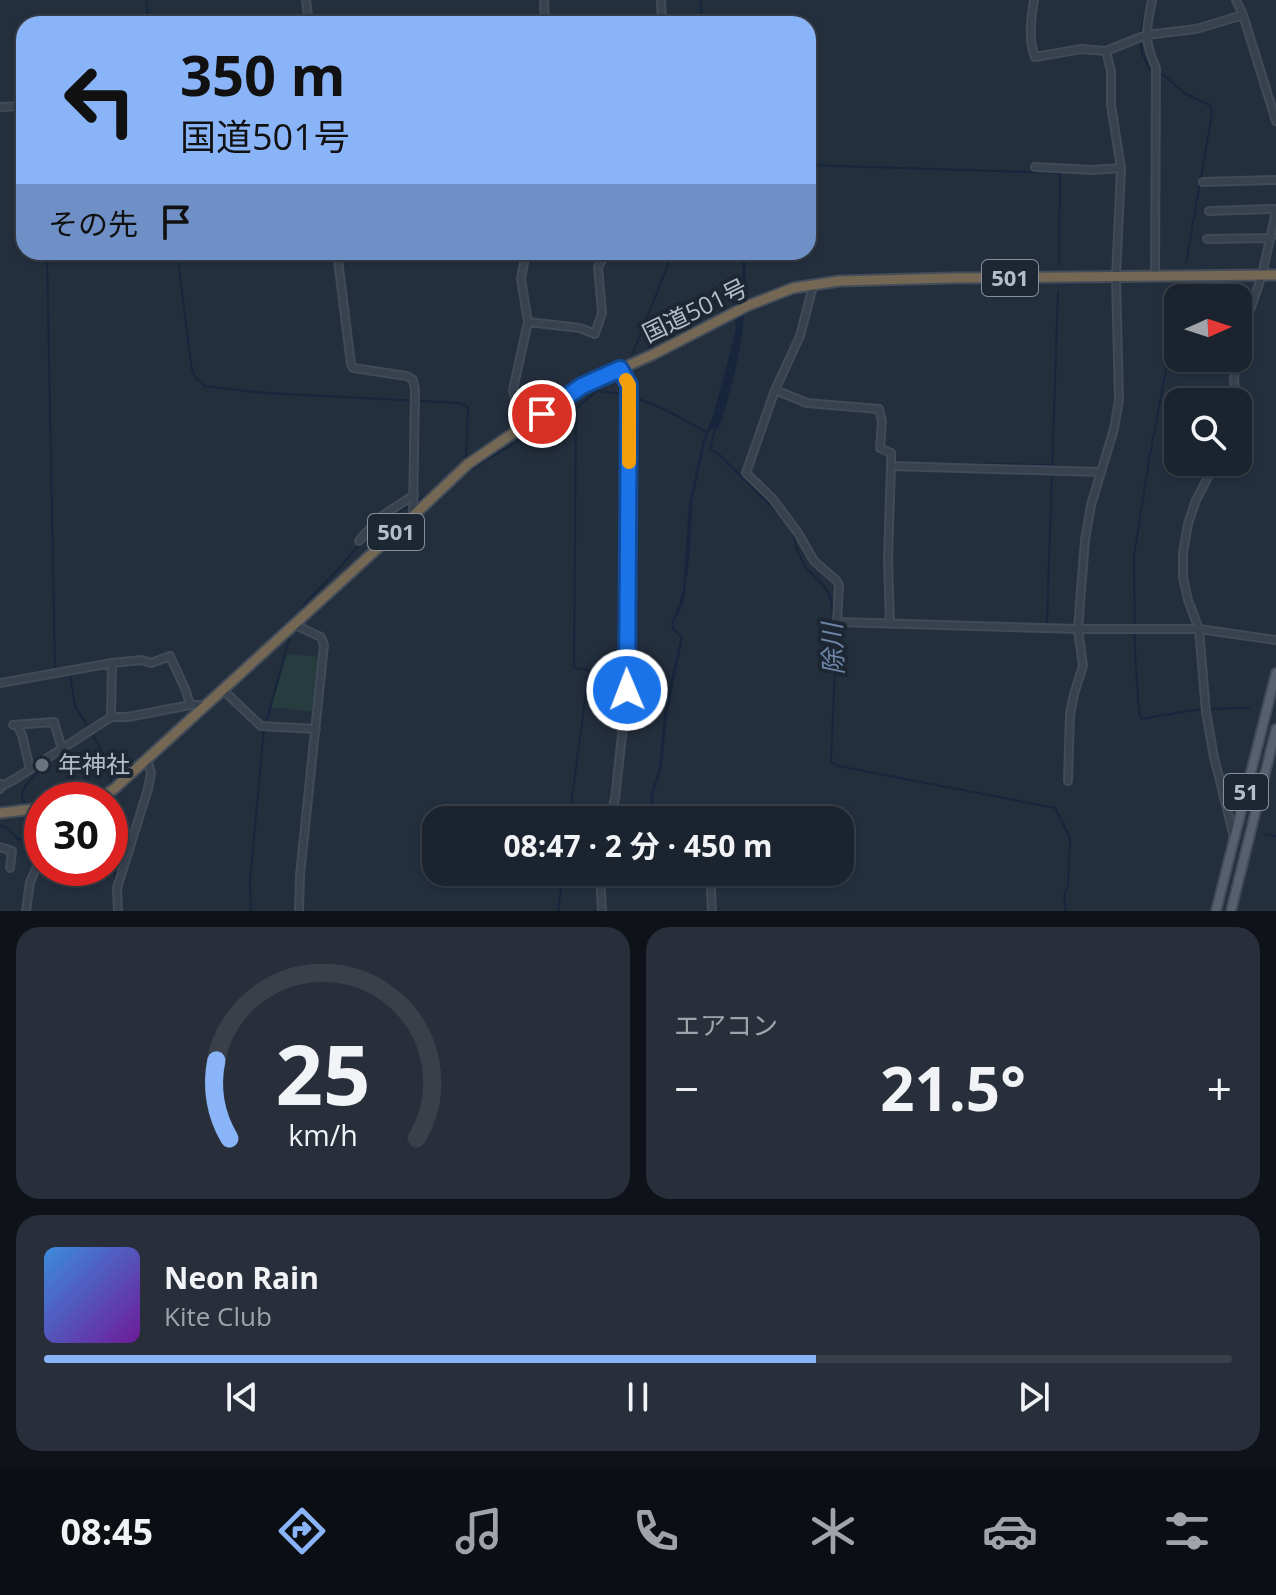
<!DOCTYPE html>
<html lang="ja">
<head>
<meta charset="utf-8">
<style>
	:root { --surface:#1b232e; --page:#282f3a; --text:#f1f3f6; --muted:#a0a4aa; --line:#39404a; --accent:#8ab4f8 }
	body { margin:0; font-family:"Open Sans","Noto Sans JP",sans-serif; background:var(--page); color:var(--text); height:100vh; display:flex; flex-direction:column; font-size:30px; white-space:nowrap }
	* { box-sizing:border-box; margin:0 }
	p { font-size:26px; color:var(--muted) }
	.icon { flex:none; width:44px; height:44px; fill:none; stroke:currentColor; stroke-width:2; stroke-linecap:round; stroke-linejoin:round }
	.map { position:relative; height:911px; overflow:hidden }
	.side { display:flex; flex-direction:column; gap:16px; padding:16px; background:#0f1319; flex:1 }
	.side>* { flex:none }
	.hud { position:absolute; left:16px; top:16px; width:800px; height:244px; border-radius:24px; box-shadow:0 2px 6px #0004,0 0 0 2px var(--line); background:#8ab4f8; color:#111; overflow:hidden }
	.needle { width:52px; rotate:87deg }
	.fabs { position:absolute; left:1164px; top:284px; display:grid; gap:16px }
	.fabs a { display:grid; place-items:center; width:88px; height:88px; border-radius:16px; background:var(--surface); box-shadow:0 2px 6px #0004,0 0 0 2px var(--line); font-size:40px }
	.speed { position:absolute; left:24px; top:782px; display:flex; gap:16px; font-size:40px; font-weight:700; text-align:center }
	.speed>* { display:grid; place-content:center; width:104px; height:104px; border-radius:50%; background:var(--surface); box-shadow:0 2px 6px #0004,0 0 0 2px var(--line); line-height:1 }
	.speed .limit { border:12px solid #d22; background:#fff; color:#111 }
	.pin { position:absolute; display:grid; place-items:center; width:68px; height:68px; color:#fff; margin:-34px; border:4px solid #fff; border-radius:50%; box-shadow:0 2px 8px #0007 }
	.me { position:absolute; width:88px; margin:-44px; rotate:359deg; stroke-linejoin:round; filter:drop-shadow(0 0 6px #0008) }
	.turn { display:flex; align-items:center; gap:28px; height:168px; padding:0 32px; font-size:36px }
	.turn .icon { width:104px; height:104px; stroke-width:2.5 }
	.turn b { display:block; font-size:56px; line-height:68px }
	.then { display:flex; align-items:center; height:76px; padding:0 32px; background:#0003; gap:16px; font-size:30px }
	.big { font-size:60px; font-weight:700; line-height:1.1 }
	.side .tile { flex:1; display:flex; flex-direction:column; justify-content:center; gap:12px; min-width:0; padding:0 28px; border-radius:24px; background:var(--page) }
	.side .dial { align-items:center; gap:0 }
	.dial svg { height:208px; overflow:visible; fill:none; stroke:var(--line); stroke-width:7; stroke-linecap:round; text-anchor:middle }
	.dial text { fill:var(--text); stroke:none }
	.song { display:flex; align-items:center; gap:24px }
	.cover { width:96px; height:96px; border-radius:12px; background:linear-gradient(135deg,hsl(210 70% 55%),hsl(280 70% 35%)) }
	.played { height:8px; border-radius:4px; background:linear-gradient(90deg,var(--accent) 65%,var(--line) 65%) }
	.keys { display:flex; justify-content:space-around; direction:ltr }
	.heat { display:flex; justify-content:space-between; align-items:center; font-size:44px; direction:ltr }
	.side .tiles { flex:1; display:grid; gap:16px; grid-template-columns:1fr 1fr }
	.tile:last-child { grid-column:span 2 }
	.trip { position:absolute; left:422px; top:806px; width:432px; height:80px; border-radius:24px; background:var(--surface); box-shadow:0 2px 6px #0004,0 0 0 2px var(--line); font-weight:700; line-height:80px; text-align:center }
	.menu { display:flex; height:128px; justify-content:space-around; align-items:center; background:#0b0e12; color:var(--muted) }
	.menu .icon { width:56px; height:56px }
	.menu .selected { color:var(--accent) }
	.menu b { font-size:36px; color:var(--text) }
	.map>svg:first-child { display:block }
	.green { fill:#263c3f }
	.water { fill:#17263c }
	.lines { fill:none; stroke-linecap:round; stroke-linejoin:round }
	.stream { stroke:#17263c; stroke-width:2 }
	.minor-casing { stroke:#414a57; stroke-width:10 }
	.major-casing { stroke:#414a57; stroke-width:12 }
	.highway-casing { stroke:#434c59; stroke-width:13 }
	.minor { stroke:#38414e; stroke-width:6 }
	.major { stroke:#56606e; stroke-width:8 }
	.highway { stroke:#746855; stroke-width:9 }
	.route-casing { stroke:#114b97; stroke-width:20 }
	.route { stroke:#1a73e8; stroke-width:14 }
	.slow { stroke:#f59e0b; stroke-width:14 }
	.worship-dot { fill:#6b7280; stroke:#1d2633; stroke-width:3 }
	.labels { text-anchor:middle; stroke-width:8; stroke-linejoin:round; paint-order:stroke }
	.shield { fill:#1d2633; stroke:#878f9c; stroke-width:2 }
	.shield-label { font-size:22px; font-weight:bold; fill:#b4bcc9 }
	.street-label { font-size:24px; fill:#b4bcc9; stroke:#1d2633 }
	.poi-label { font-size:24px; fill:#b4bcc9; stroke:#1d2633; text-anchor:start }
	.water-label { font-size:26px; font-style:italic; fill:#6d86a8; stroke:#1d2633 }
</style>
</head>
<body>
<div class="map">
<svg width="1276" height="911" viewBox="0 0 1276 911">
	<rect width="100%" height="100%" fill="#242f3e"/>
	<!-- green -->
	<path class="green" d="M 287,654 L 321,657 L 314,712 L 271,707 Z"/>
	<!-- water -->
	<path class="water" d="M 742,252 L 745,252 C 749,313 739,365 721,423 L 718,429 L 711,429 L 706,438 L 692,503 L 690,551 L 684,601 L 674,622 L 674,627 L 683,638 L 668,709 L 661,770 L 653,794 L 654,815 L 657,820 L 653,820 L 650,796 L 659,768 L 664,714 L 680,639 L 679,636 L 672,629 L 671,623 L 679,604 L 683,590 L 689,504 L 703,439 L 713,416 L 730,353 L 736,327 L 732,297 L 735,297 L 742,281 Z"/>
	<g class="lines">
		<!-- stream -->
		<path class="stream" d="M 146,0 L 149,24
			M 700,0 L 703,24
			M 1148,0 L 1140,34 L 1142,53 L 1151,71 L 1153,71
			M 1159,71 L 1184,93 L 1211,106 L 1212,114 L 1186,263
			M 0,104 L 24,103
			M 808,165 L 1060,173 L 1059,265
			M 47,252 L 55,671
			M 177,252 L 192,370 L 195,377 L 205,386 L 265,393 L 460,403 L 468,407 L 468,409 L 466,460
			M 1180,298 L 1181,290
			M 1178,306 L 1149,460 L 1134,556 L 1135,653 L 1139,711 L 1141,719 L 1200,709 L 1249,708
			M 633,353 L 673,252
			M 632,396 L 668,411 L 706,432
			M 715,429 L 710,449 L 720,455 L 786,521
			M 896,463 L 1051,465
			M 462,476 L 484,461 L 576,408 L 597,391 L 626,394
			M 792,529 L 797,550 L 805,567 L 824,586 L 830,596 L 832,606 L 836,645 L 831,762 L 838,766 L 1055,808 L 1069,836 L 1070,842 L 1068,884 L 1064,896 L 1066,911
			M 298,615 L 306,602 L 335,573 L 360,544 L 387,519 L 433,491
			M 1047,622 L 1058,291
			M 70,674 L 75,706 L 88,727
			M 266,723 L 290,636
			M 91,733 C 102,749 112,766 111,786
			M 111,798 C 112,828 116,857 115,886
			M 27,807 C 24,803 22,800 22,795 C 24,779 57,757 69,748
			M 31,813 L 40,827 L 42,836
			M 569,820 L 589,670 L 574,668 L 576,408
			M 0,826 L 6,827 L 18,839 L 42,844
			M 1266,835 L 1276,836
			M 38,857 L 42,846
			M 22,911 L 27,881 L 36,863
			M 114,911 L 114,896
			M 251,911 L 250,880 L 264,729
			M 558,911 L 563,872"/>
		<defs>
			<path id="minor" d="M 306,0 L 309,24
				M 544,0 L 545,24
				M 661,0 L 662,24
				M 1034,0 C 1031,18 1028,40 1035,57 L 1081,49 L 1106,51 L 1146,35 L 1196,29 L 1243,15
				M 1152,0 C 1146,31 1143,38 1156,68 L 1155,276
				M 1236,0 L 1243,15 L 1276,121
				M 0,107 L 24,106
				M 1035,167 L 1092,170 L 1121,168
				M 1203,182 L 1276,180
				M 1209,211 L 1276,209
				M 1207,239 L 1271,238
				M 337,252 L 351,364 L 353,368 L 407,376 L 413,380 L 415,389 L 413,516
				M 811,284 L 812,290 L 800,336 L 775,390 L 746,473 L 772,498 L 798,533 L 814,561 L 836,580 L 839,585 L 837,622 L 1078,629 L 1199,629 L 1276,640
				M 528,322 L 580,328 L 595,334 L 602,313 L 598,267 L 607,252
				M 1238,353 L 1240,340 L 1262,275 L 1276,212
				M 775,390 L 807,403 L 879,409 L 882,421 L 880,448 L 891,453 L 891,466 L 1100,472
				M 1236,402 L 1234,378 L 1237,358
				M 1175,413 L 1178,413
				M 522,428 L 513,390 L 528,322 L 521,279 L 526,252
				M 1216,462 L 1196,500 L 1188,524 L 1183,553 L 1183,577 L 1188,600 L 1199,629 L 1206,712 L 1214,757 L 1234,837
				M 359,541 L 379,518 L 414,495
				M 890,624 L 888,559 L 891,466
				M 295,625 L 321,637 L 324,645 L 300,875 L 299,911
				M 0,683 L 112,663 L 142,660 L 151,663 L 170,656 L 186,691 L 190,705 L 206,705
				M 223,690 L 261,726 L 316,729
				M 111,717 L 128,717 L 190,705
				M 13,725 L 54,722 L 62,749
				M 17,725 L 22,735 L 30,769
				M 1068,781 L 1070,715 L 1074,694 L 1083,666 L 1078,629 L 1085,540 L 1091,505 L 1114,429 L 1119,400 L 1116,278 L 1121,168 L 1111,105 L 1111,71 L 1106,51
				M 0,789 L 1,784 L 4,785 L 15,779 L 111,717 L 112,663
				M 33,809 L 42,824
				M 604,820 L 612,809 L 615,799 L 627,690 L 629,385 L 620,369
				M 0,847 L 12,851 L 10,868
				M 600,872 L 602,911
				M 710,872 L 712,911
				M 26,911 L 30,882 L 42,856
				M 118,911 L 117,888 L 148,789 L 151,773 L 147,758"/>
			<path id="major" d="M 1216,911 L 1276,673
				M 1231,911 L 1276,729"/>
			<path id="highway" d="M 97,800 L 114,789 L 413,516 L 468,464 L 582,386 L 652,355 L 747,306 L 793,288 L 839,281 L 951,278 L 1276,275
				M 0,813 L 42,808"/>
		</defs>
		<!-- minor casing -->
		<use href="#minor" class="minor-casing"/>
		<!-- major casing -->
		<use href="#major" class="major-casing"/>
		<!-- highway casing -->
		<use href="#highway" class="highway-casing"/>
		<!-- minor -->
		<use href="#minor" class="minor"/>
		<!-- major -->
		<use href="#major" class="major"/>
		<!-- highway -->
		<use href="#highway" class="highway"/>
	</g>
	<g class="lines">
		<defs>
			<path id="route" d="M 542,414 L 582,386 L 620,369 L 629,385 L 627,690"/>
		</defs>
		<!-- route casing -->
		<use href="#route" class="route-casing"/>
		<!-- route -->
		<use href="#route" class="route"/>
		<!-- slow -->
		<path class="slow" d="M 626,380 L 629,385 L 629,462"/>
	</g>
	<!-- markers -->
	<circle class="worship-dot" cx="42" cy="765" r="8"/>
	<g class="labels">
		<!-- shield labels -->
		<g class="shield">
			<rect x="982" y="260" width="56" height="36" rx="6"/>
			<rect x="368" y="514" width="56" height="36" rx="6"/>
			<rect x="1224" y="774" width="44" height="36" rx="6"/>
		</g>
		<g class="shield-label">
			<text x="1010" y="286">501</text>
			<text x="396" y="540">501</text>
			<text x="1246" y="800">51</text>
		</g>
		<!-- street labels -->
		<g class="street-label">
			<text transform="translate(695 311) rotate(-26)" y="8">国道501号</text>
		</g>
		<!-- poi labels -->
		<g class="poi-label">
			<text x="58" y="773">年神社</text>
		</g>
		<!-- water labels -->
		<g class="water-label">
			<text transform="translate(833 649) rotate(-92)" y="9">除川</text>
		</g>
	</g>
</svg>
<div class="fabs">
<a><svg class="needle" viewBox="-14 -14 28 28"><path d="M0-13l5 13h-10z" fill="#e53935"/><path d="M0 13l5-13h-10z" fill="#a0a4aa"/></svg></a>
<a><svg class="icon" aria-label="search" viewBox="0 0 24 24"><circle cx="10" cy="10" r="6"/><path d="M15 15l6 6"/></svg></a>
</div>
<div class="speed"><div class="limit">30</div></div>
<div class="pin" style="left:542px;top:414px;background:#d93025"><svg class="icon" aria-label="arrive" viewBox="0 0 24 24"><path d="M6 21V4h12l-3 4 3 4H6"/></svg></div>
<svg class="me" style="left:627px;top:690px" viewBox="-20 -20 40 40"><circle r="17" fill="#1a73e8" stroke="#fff" stroke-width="3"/><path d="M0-11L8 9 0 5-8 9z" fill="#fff"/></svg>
<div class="trip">08:47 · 2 分 · 450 m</div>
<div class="hud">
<div class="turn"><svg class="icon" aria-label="left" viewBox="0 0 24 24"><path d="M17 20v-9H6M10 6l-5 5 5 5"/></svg><div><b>350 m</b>国道501号</div></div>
<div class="then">その先<svg class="icon" aria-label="arrive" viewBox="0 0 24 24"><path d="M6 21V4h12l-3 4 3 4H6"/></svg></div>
</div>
</div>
<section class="side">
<div class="tiles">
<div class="tile dial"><svg viewBox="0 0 100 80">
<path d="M14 69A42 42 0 1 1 86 69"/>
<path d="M14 69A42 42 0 0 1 9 39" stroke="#8ab4f8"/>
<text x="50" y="56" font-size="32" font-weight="700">25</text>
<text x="50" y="72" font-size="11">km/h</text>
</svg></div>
<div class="tile"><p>エアコン</p>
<div class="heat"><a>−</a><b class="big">21.5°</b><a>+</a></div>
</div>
<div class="tile">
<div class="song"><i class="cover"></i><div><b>Neon Rain</b><p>Kite Club</p></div></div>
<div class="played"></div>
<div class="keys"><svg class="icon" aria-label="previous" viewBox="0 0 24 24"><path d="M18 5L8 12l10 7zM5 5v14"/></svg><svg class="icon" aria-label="pause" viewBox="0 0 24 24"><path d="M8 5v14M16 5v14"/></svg><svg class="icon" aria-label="next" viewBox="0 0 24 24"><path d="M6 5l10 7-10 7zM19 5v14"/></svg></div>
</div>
</div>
</section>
<nav class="menu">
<b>08:45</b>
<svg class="icon selected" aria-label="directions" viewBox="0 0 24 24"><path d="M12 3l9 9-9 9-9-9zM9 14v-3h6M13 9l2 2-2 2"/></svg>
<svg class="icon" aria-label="music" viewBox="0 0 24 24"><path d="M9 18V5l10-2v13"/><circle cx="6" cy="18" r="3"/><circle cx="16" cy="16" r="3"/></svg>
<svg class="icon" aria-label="phone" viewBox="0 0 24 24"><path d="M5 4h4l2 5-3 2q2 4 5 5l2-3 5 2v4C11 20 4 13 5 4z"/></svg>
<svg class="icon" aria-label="climate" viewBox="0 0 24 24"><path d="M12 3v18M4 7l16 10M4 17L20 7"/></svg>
<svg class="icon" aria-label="car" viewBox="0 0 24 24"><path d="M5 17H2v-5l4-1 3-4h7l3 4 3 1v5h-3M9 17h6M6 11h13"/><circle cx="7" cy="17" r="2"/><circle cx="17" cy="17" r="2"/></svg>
<svg class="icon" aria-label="filters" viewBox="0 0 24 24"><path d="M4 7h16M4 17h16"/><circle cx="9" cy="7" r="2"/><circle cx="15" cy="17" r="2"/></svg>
</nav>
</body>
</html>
